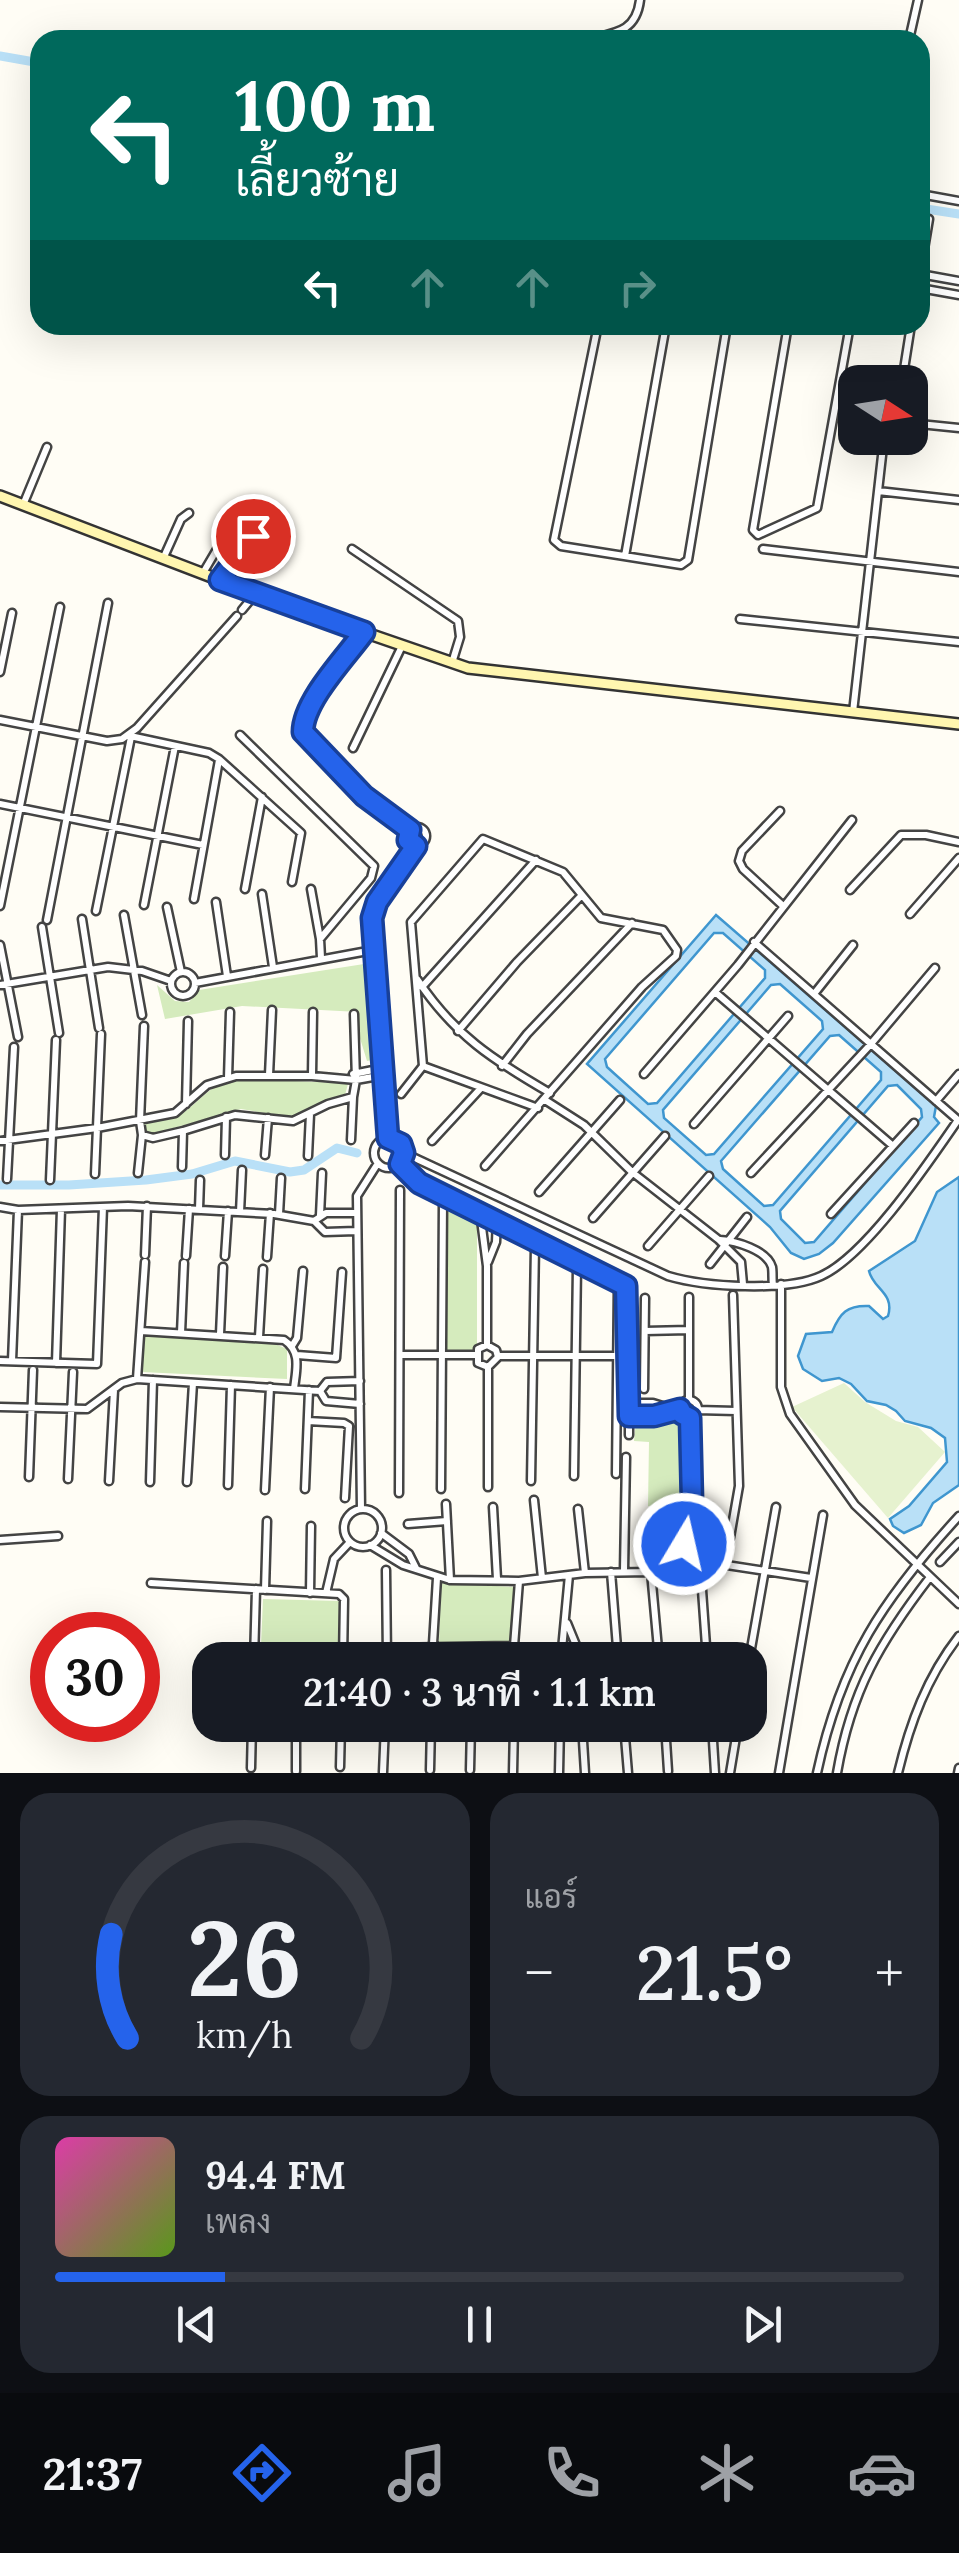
<!DOCTYPE html>
<html lang="th">
<head>
<meta charset="utf-8">
<style>
	:root { --surface:#171b24; --page:#242831; --text:#f1f3f6; --muted:#9ea1a6; --line:#363941; --accent:#2563eb }
	body { margin:0; font-family:Lora,Sarabun,serif; background:var(--page); color:var(--text); height:100vh; display:flex; flex-direction:column; font-size:38px; white-space:nowrap }
	* { box-sizing:border-box; margin:0 }
	p { font-size:32px; color:var(--muted) }
	.icon { flex:none; width:55px; height:55px; fill:none; stroke:currentColor; stroke-width:2; stroke-linecap:round; stroke-linejoin:round }
	.map { position:relative; height:1773px; overflow:hidden }
	.drawer { display:flex; flex-direction:column; gap:20px; padding:20px; background:#0d0f14; flex:1 }
	.drawer>* { flex:none }
	.guide { position:absolute; left:30px; top:30px; width:900px; height:305px; border-radius:30px; box-shadow:0 10px 40px #0002; background:#00695c; color:#fff; overflow:hidden }
	.needle { width:65px; rotate:102deg }
	.buttons { position:absolute; left:838px; top:365px; display:grid; gap:20px }
	.buttons a { display:grid; place-items:center; width:90px; height:90px; border-radius:20px; background:var(--surface); box-shadow:0 10px 40px #0002; font-size:50px }
	.speed { position:absolute; left:30px; top:1612px; display:flex; gap:20px; font-size:50px; font-weight:700; text-align:center }
	.speed>* { display:grid; place-content:center; width:130px; height:130px; border-radius:50%; background:var(--surface); box-shadow:0 10px 40px #0002; line-height:1 }
	.speed .limit { border:15px solid #d22; background:#fff; color:#111 }
	.pin { position:absolute; display:grid; place-items:center; width:85px; height:85px; color:#fff; margin:-42px; border:5px solid #fff; border-radius:50%; box-shadow:0 2px 10px #0007 }
	.me { position:absolute; width:110px; margin:-55px; rotate:9deg; stroke-linejoin:round; filter:drop-shadow(0 0 8px #0008) }
	.turn { display:flex; align-items:center; gap:35px; height:210px; padding:0 40px; font-size:45px }
	.turn .icon { width:130px; height:130px; stroke-width:2.5 }
	.turn b { display:block; font-size:70px; line-height:85px }
	.lanes { display:flex; align-items:center; height:95px; padding:0 40px; background:#0003; justify-content:center; gap:50px; direction:ltr }
	.lanes .off { opacity:.35 }
	.big { font-size:75px; font-weight:600; line-height:1.1 }
	.drawer .widget { flex:1; display:flex; flex-direction:column; justify-content:center; gap:15px; min-width:0; padding:0 35px; border-radius:30px; background:var(--page) }
	.drawer .dial { align-items:center; gap:0 }
	.dial svg { height:260px; overflow:visible; fill:none; stroke:var(--line); stroke-width:7; stroke-linecap:round; text-anchor:middle }
	.dial text { fill:var(--text); stroke:none }
	.song { display:flex; align-items:center; gap:30px }
	.cover { width:120px; height:120px; border-radius:15px; background:linear-gradient(135deg,hsl(320 70% 55%),hsl(90 70% 35%)) }
	.played { height:10px; border-radius:5px; background:linear-gradient(90deg,var(--accent) 20%,var(--line) 20%) }
	.keys { display:flex; justify-content:space-around; direction:ltr }
	.heat { display:flex; justify-content:space-between; align-items:center; font-size:55px; direction:ltr }
	.drawer .tiles { flex:1; display:grid; gap:20px; grid-template-columns:1fr 1fr }
	.widget:last-child { grid-column:span 2 }
	.trip { position:absolute; left:192px; top:1642px; width:575px; height:100px; border-radius:30px; background:var(--surface); box-shadow:0 10px 40px #0002; font-weight:600; line-height:100px; text-align:center }
	.tab-bar { display:flex; height:160px; justify-content:space-around; align-items:center; background:#090b0e; color:var(--muted) }
	.tab-bar .icon { width:70px; height:70px }
	.tab-bar .selected { color:var(--accent) }
	.tab-bar b { font-size:45px; color:var(--text) }
	.map>svg:first-child { display:block }
	.green { fill:#d5ebbd }
	.pitch { fill:#e6f2cf }
	.water { fill:#b9e0f7; stroke:#3f96cf; stroke-width:2.5; fill-rule:evenodd }
	.lines { fill:none; stroke-linecap:round; stroke-linejoin:round }
	.canal { stroke:#b9e0f7; stroke-width:9 }
	.street-casing { stroke:#444; stroke-width:11 }
	.secondary-casing { stroke:#333; stroke-width:14 }
	.street { stroke:#fff; stroke-width:6 }
	.secondary { stroke:#fff6b0; stroke-width:9 }
	.route-casing { stroke:#184099; stroke-width:25 }
	.route { stroke:#2563eb; stroke-width:18 }
</style>
</head>
<body>
<div class="map">
<svg width="959" height="1773" viewBox="0 0 959 1773">
	<rect width="100%" height="100%" fill="#fffdf5"/>
	<!-- green -->
	<path class="green" d="M 364,964 L 372,1060 L 367,1061 L 359,1035 L 359,1012 L 242,1006 L 165,1019 L 157,985 L 175,1001 L 189,1002 L 199,990 Z
		M 247,1079 L 342,1083 L 348,1084 L 345,1095 L 330,1098 L 305,1113 L 289,1117 L 241,1109 L 153,1134 L 145,1132 L 143,1123 C 155,1120 173,1120 183,1113 C 209,1094 209,1082 247,1079 Z
		M 446,1200 L 477,1214 L 477,1346 L 471,1351 L 446,1352 Z
		M 145,1336 L 268,1341 L 287,1349 L 287,1379 L 142,1372 Z
		M 675,1420 L 681,1426 L 683,1512 L 648,1506 L 649,1442 L 634,1441 L 636,1421 Z
		M 441,1583 L 515,1587 L 513,1644 L 439,1643 Z
		M 263,1599 L 340,1601 L 339,1647 L 261,1645 Z"/>
	<!-- pitch -->
	<path class="pitch" d="M 844,1383 L 865,1402 L 896,1421 L 918,1427 L 945,1452 L 888,1518 L 792,1407 Z"/>
	<!-- water -->
	<path class="water" d="M 716,915 L 936,1106 L 934,1117 L 939,1123 L 833,1243 L 819,1254 L 804,1259 L 791,1253 L 770,1227 L 587,1064 ZM 714,933 L 723,933 L 765,970 L 765,978 L 657,1103 L 648,1104 L 607,1067 L 605,1059 ZM 780,984 L 822,1021 L 823,1029 L 714,1154 L 706,1155 L 664,1118 L 663,1110 L 771,985 ZM 839,1035 L 881,1072 L 881,1080 L 773,1205 L 764,1206 L 723,1169 L 721,1161 L 830,1036 ZM 897,1085 L 921,1109 L 922,1117 L 814,1242 L 805,1243 L 781,1219 L 780,1211 L 888,1086 Z
		M 959,1177 L 959,1485 L 933,1503 L 921,1525 L 904,1533 L 893,1526 L 890,1519 L 909,1506 L 947,1462 L 945,1438 L 931,1428 L 905,1421 L 896,1411 L 886,1405 L 867,1401 L 851,1384 L 839,1378 L 822,1381 L 803,1369 L 798,1356 L 806,1334 L 832,1332 C 840,1313 847,1305 869,1306 L 883,1319 L 888,1316 C 895,1293 873,1289 869,1271 L 915,1241 L 937,1192 Z"/>
	<g class="lines">
		<!-- canal -->
		<path class="canal" d="M 0,56 L 40,63
			M 920,208 L 959,214
			M 0,1185 L 69,1185 L 146,1180 L 192,1174 L 235,1161 L 290,1172 L 304,1170 L 337,1148 L 357,1153"/>
		<defs>
			<path id="street" d="M 585,40 C 612,33 636,34 640,0
				M 909,40 L 918,0
				M 920,194 L 959,201
				M 920,273 L 929,219
				M 920,274 L 959,281
				M 920,288 L 959,295
				M 598,325 L 554,540 L 561,546 L 681,565 L 688,560 L 727,325
				M 788,325 L 753,530 L 758,535 L 817,508 L 850,325
				M 902,382 L 911,325
				M 910,423 L 959,428
				M 878,491 L 959,500
				M 23,505 L 47,447
				M 352,549 L 458,621 L 460,637 L 452,663
				M 763,549 L 959,572
				M 625,556 L 666,325
				M 163,559 L 181,519 L 189,513
				M 203,573 L 242,507
				M 220,580 L 253,536
				M 242,610 L 256,593
				M 740,619 L 959,642
				M 364,633 C 345,658 303,700 303,732 L 364,796 L 410,830
				M 0,672 L 12,613
				M 853,712 L 884,438
				M 0,720 L 107,741 L 122,739 L 137,728 L 237,616
				M 240,735 L 374,866 L 371,878 L 320,939 L 321,958
				M 130,736 L 209,753 L 219,759 L 301,833 L 292,882
				M 353,748 L 402,646
				M 0,804 L 203,845
				M 780,811 L 742,851 L 739,861 L 743,869 L 782,905
				M408 836a9 9 0 1 1 18 0a9 9 0 1 1-18 0Z
				M 245,889 L 262,797
				M 311,889 L 320,939
				M 850,890 L 901,835 L 926,835 L 959,842
				M 262,894 L 273,967
				M 194,899 L 219,760
				M 216,902 L 227,976
				M 144,905 L 175,746
				M 0,906 L 60,607
				M 167,907 L 181,972
				M 96,911 L 131,737
				M 910,914 L 959,858
				M 124,915 L 142,1015
				M 82,919 L 99,1028
				M 47,920 L 108,603
				M 42,927 L 59,1033
				M 754,942 L 958,1120
				M 0,945 L 18,1037
				M171 984a12 12 0 1 1 24 0a12 12 0 1 1-24 0Z
				M 417,979 C 454,1035 493,1060 550,1093
				M 195,983 L 373,950
				M 0,985 L 108,967 L 142,971 L 171,981
				M 422,987 L 536,860
				M 715,992 L 893,1146
				M 814,994 L 853,945
				M 458,1031 L 517,962 L 581,896
				M 423,1066 L 538,1108
				M 502,1066 L 527,1034 L 632,923
				M 353,1074 L 383,1068
				M 644,1074 L 738,965 L 852,820
				M 269,1075 L 272,1010
				M 312,1075 L 313,1012
				M 228,1078 L 230,1012
				M 401,1094 L 423,1066 L 411,922 L 483,839 L 563,872 L 601,918 L 663,930 L 677,950 L 676,956 L 642,987 L 485,1166
				M 545,1100 L 584,1125 L 632,1172 L 719,1240 L 741,1262 L 743,1284
				M 936,1101 L 959,1074
				M 186,1104 L 188,1021
				M 694,1124 L 788,1016
				M 142,1135 L 153,1138 L 183,1131 L 235,1115 L 293,1121 L 328,1104 L 353,1097 L 356,1080 L 354,1014
				M374 1153a15 15 0 1 1 30 0a15 15 0 1 1-30 0Z
				M 388,1139 L 372,918 L 377,902 L 416,846
				M 351,1140 L 353,1097
				M 0,1141 L 97,1128 L 175,1113 L 207,1085 L 236,1076 L 312,1076 L 356,1080 L 384,1075
				M 432,1141 L 481,1088
				M 404,1153 L 668,1276 C 705,1287 786,1292 821,1276 C 866,1256 929,1162 958,1120
				M 225,1155 L 226,1117
				M 265,1155 L 268,1118
				M 308,1156 L 310,1114
				M 400,1164 L 419,1183 L 623,1283 L 629,1300 L 629,1435
				M 182,1167 L 183,1131
				M 138,1173 L 142,1135 L 140,1121 L 144,1026
				M 751,1173 L 870,1045 L 935,968
				M 95,1174 L 101,1034
				M 7,1179 L 14,1047
				M 50,1180 L 56,1040
				M 539,1192 L 620,1100
				M 0,1207 L 18,1210 L 128,1206 L 274,1214 L 314,1221
				M 199,1209 L 200,1180
				M 240,1212 L 242,1170
				M 480,1212 L 487,1266 L 487,1345
				M 356,1213 L 326,1213 L 314,1221 L 325,1232 L 356,1231
				M 279,1214 L 281,1178
				M 831,1214 L 914,1123
				M 320,1215 L 322,1173
				M 593,1218 L 665,1136
				M 720,1240 C 736,1241 767,1250 772,1267 C 773,1273 772,1279 773,1285
				M 648,1246 L 709,1176
				M 145,1255 L 147,1206
				M 186,1256 L 189,1209
				M 225,1256 L 228,1211
				M 267,1257 L 270,1213
				M 488,1262 L 496,1242 L 497,1220
				M 710,1264 L 747,1217
				M 781,1284 L 781,1387 L 790,1414 L 855,1505 L 959,1604
				M 689,1297 L 689,1401
				M 141,1331 L 284,1340 C 302,1352 296,1370 294,1389
				M 645,1331 L 689,1330
				M 181,1333 L 184,1263
				M 220,1334 L 223,1267
				M 259,1337 L 263,1269
				M 292,1346 L 297,1338 L 303,1271
				M 297,1355 L 336,1358 L 342,1272
				M 400,1355 L 476,1355
				M 498,1356 L 617,1356
				M 0,1361 L 97,1364 L 103,1207
				M 12,1361 L 18,1210
				M 56,1363 L 61,1209
				M 137,1379 L 145,1262
				M 644,1389 L 645,1298
				M 320,1391 L 326,1401 L 360,1404
				M680 1409a9 9 0 1 1 18 0a9 9 0 1 1-18 0Z
				M 629,1403 L 653,1403 L 672,1409
				M 0,1407 L 87,1409 L 122,1383 L 137,1379 L 320,1391 L 327,1382 L 360,1381
				M 697,1410 L 736,1411
				M 629,1416 L 655,1416 L 680,1409
				M 690,1418 L 692,1502 L 681,1558 L 811,1578
				M 308,1421 L 344,1423 L 349,1426 L 345,1498
				M 616,1474 L 618,1285
				M 574,1476 L 577,1266
				M 29,1477 L 33,1370
				M 68,1479 L 73,1372
				M 109,1481 L 114,1390
				M 531,1481 L 535,1246
				M 150,1482 L 153,1380
				M 187,1482 L 193,1383
				M 228,1485 L 231,1385
				M 488,1487 L 488,1367 L 498,1357 L 496,1350 L 487,1345 L 478,1349 L 478,1363 L 488,1367
				M 305,1489 L 309,1390
				M 441,1489 L 443,1201
				M 265,1490 L 270,1387
				M 399,1493 L 400,1190
				M 534,1500 L 542,1578
				M 446,1504 L 450,1580
				M 493,1507 L 497,1579
				M 361,1509 L 357,1196 L 378,1163
				M 578,1509 L 585,1573
				M344 1528a19 19 0 1 1 38 0a19 19 0 1 1-38 0Z
				M 408,1524 L 447,1521
				M 381,1533 L 409,1554 L 416,1568
				M 0,1540 L 58,1536
				M 370,1545 L 403,1565 L 450,1580 L 519,1581 L 585,1573 L 651,1572 L 659,1660
				M 700,1562 L 707,1660
				M 940,1562 L 959,1542
				M 725,1566 L 739,1486 L 733,1295
				M 386,1570 L 387,1660
				M 624,1571 L 626,1457
				M 611,1572 L 618,1660
				M 151,1583 L 339,1594 L 344,1599 L 343,1660
				M 265,1590 L 267,1521
				M 310,1593 L 311,1526
				M 326,1593 L 334,1559 L 350,1542
				M 567,1623 L 576,1645 L 577,1660
				M 388,1648 L 514,1646 L 519,1581
				M 254,1651 L 343,1652
				M 254,1660 L 256,1589
				M 432,1660 L 437,1578
				M 473,1660 L 473,1649
				M 561,1660 L 569,1575
				M 749,1660 L 776,1507
				M 582,1725 L 585,1773
				M 624,1725 L 628,1773
				M 665,1725 L 668,1771
				M 712,1725 L 715,1773
				M 340,1767 L 341,1725
				M 251,1768 L 252,1725
				M 430,1770 L 431,1725
				M 470,1770 L 471,1725
				M 296,1771 L 296,1725
				M 383,1772 L 385,1725
				M 513,1773 L 514,1725
				M 559,1773 L 560,1725
				M 730,1773 L 738,1725
				M 779,1773 L 823,1515
				M 817,1773 C 841,1661 883,1599 959,1516
				M 837,1773 C 851,1691 880,1642 930,1577
				M 898,1773 C 910,1723 927,1677 959,1636
				M 958,1773 L 959,1768"/>
			<path id="secondary" d="M 0,496 L 285,605 L 468,668 L 959,724"/>
		</defs>
		<!-- street casing -->
		<use href="#street" class="street-casing"/>
		<!-- secondary casing -->
		<use href="#secondary" class="secondary-casing"/>
		<!-- street -->
		<use href="#street" class="street"/>
		<!-- secondary -->
		<use href="#secondary" class="secondary"/>
	</g>
	<g class="lines">
		<defs>
			<path id="route" d="M 253,536 L 220,580 L 364,632 C 345,658 303,701 303,732 L 364,796 L 410,830 L 408,840 L 416,846 L 377,902 L 372,918 L 388,1138 L 401,1144 L 404,1153 L 400,1164 L 419,1183 L 626,1286 L 629,1416 L 654,1416 L 680,1409 L 682,1414 L 690,1418 L 692,1502 L 684,1544"/>
		</defs>
		<!-- route casing -->
		<use href="#route" class="route-casing"/>
		<!-- route -->
		<use href="#route" class="route"/>
	</g>
</svg>
<div class="buttons">
<a><svg class="needle" viewBox="-14 -14 28 28"><path d="M0-13l5 13h-10z" fill="#e53935"/><path d="M0 13l5-13h-10z" fill="#9ea1a6"/></svg></a>
</div>
<div class="speed"><div class="limit">30</div></div>
<div class="pin" style="left:253px;top:536px;background:#d93025"><svg class="icon" aria-label="arrive" viewBox="0 0 24 24"><path d="M6 21V4h12l-3 4 3 4H6"/></svg></div>
<svg class="me" style="left:684px;top:1544px" viewBox="-20 -20 40 40"><circle r="17" fill="#2563eb" stroke="#fff" stroke-width="3"/><path d="M0-11L8 9 0 5-8 9z" fill="#fff"/></svg>
<div class="trip">21:40 · 3 นาที · 1.1 km</div>
<div class="guide">
<div class="turn"><svg class="icon" aria-label="left" viewBox="0 0 24 24"><path d="M17 20v-9H6M10 6l-5 5 5 5"/></svg><div><b>100 m</b>เลี้ยวซ้าย</div></div>
<div class="lanes"><svg class="icon" aria-label="left" viewBox="0 0 24 24"><path d="M17 20v-9H6M10 6l-5 5 5 5"/></svg><svg class="icon off" aria-label="ahead" viewBox="0 0 24 24"><path d="M12 20V5M6 11l6-6 6 6"/></svg><svg class="icon off" aria-label="ahead" viewBox="0 0 24 24"><path d="M12 20V5M6 11l6-6 6 6"/></svg><svg class="icon off" aria-label="right" viewBox="0 0 24 24"><path d="M7 20v-9h11M14 6l5 5-5 5"/></svg></div>
</div>
</div>
<section class="drawer">
<div class="tiles">
<div class="widget dial"><svg viewBox="0 0 100 80">
<path d="M14 69A42 42 0 1 1 86 69"/>
<path d="M14 69A42 42 0 0 1 9 37" stroke="#2563eb"/>
<text x="50" y="56" font-size="32" font-weight="700">26</text>
<text x="50" y="72" font-size="11">km/h</text>
</svg></div>
<div class="widget"><p>แอร์</p>
<div class="heat"><a>−</a><b class="big">21.5°</b><a>+</a></div>
</div>
<div class="widget">
<div class="song"><i class="cover"></i><div><b>94.4 FM</b><p>เพลง</p></div></div>
<div class="played"></div>
<div class="keys"><svg class="icon" aria-label="previous" viewBox="0 0 24 24"><path d="M18 5L8 12l10 7zM5 5v14"/></svg><svg class="icon" aria-label="pause" viewBox="0 0 24 24"><path d="M8 5v14M16 5v14"/></svg><svg class="icon" aria-label="next" viewBox="0 0 24 24"><path d="M6 5l10 7-10 7zM19 5v14"/></svg></div>
</div>
</div>
</section>
<nav class="tab-bar">
<b>21:37</b>
<svg class="icon selected" aria-label="directions" viewBox="0 0 24 24"><path d="M12 3l9 9-9 9-9-9zM9 14v-3h6M13 9l2 2-2 2"/></svg>
<svg class="icon" aria-label="music" viewBox="0 0 24 24"><path d="M9 18V5l10-2v13"/><circle cx="6" cy="18" r="3"/><circle cx="16" cy="16" r="3"/></svg>
<svg class="icon" aria-label="phone" viewBox="0 0 24 24"><path d="M5 4h4l2 5-3 2q2 4 5 5l2-3 5 2v4C11 20 4 13 5 4z"/></svg>
<svg class="icon" aria-label="climate" viewBox="0 0 24 24"><path d="M12 3v18M4 7l16 10M4 17L20 7"/></svg>
<svg class="icon" aria-label="car" viewBox="0 0 24 24"><path d="M5 17H2v-5l4-1 3-4h7l3 4 3 1v5h-3M9 17h6M6 11h13"/><circle cx="7" cy="17" r="2"/><circle cx="17" cy="17" r="2"/></svg>
</nav>
</body>
</html>
